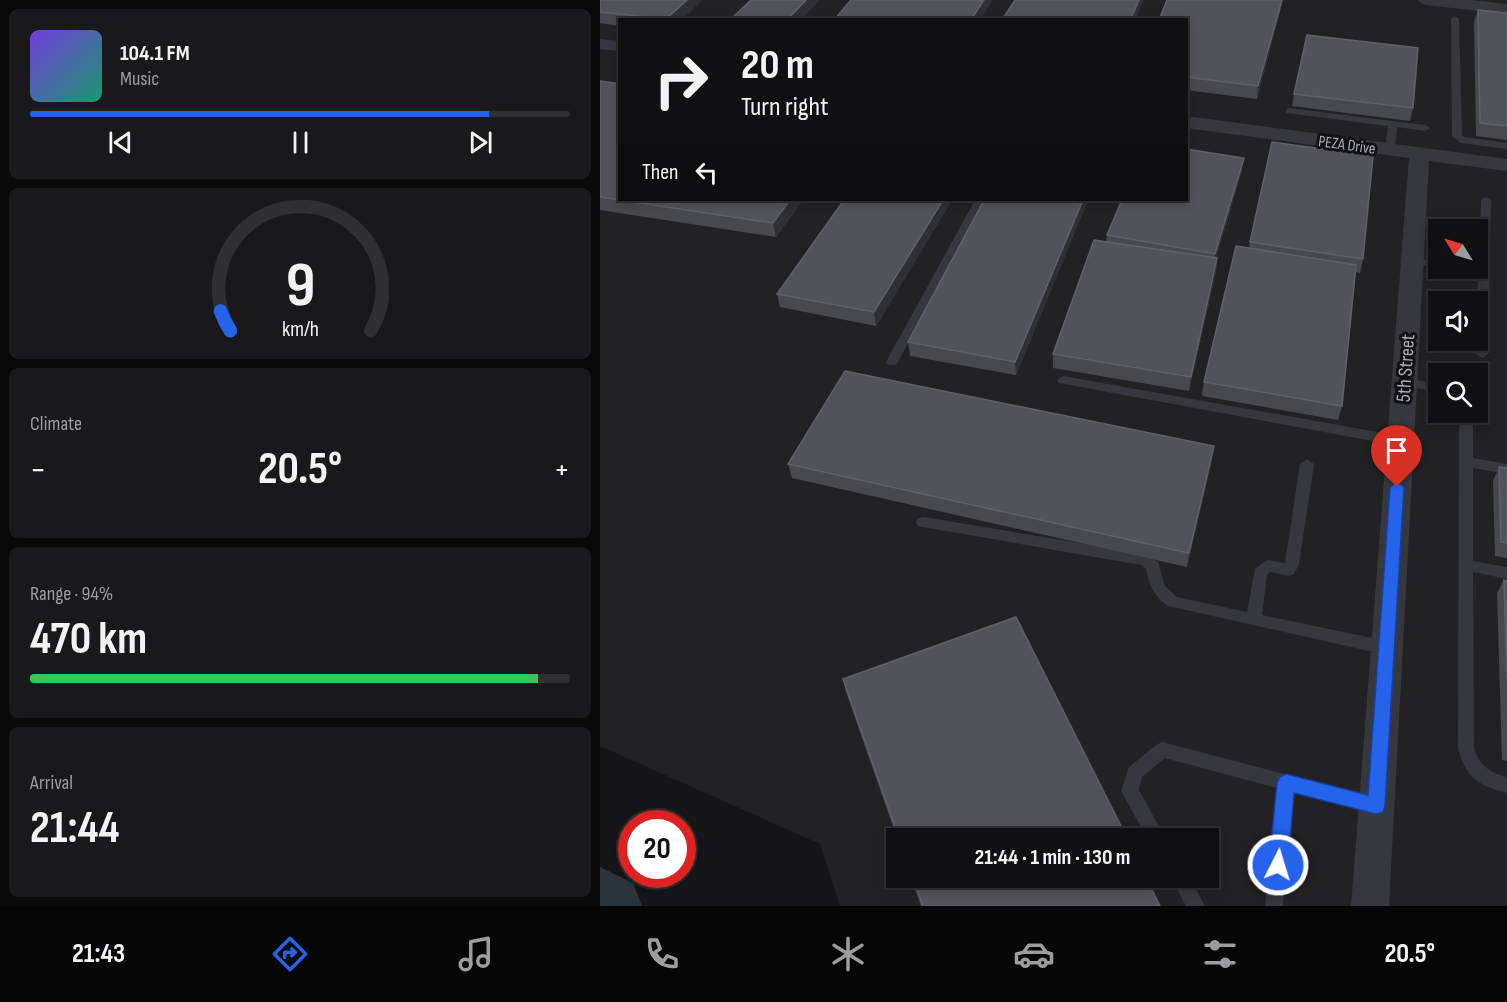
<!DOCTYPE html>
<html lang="en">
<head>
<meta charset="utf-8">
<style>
	:root { --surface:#101012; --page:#19191b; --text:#f1f3f6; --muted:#9c9d9f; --line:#303032; --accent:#2563eb }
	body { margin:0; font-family:"Sofia Sans Condensed",sans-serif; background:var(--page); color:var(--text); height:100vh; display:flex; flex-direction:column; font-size:22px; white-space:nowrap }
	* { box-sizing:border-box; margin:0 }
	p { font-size:20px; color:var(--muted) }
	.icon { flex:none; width:33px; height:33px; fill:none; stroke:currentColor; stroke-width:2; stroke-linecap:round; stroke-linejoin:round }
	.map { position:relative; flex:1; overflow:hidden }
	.panel { display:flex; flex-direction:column; gap:9px; padding:9px; background:#09090a; width:600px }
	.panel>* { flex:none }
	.top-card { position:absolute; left:18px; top:18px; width:570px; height:183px; border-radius:0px; box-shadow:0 3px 9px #0003,0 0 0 2px var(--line); background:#101012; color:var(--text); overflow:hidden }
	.needle { width:39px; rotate:307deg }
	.controls { position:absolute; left:828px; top:219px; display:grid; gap:12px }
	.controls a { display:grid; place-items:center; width:60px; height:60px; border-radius:0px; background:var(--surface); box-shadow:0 3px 9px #0003,0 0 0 2px var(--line); font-size:30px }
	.speed { position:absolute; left:18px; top:810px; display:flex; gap:12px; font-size:30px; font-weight:700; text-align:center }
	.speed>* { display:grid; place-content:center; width:78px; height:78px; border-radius:50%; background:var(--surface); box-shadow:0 3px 9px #0003,0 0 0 2px var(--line); line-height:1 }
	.speed .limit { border:9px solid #d22; background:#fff; color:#111 }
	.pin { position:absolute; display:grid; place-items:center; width:51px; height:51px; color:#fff; margin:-62px -26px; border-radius:50% 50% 50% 0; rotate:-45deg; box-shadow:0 0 6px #0007 }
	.pin .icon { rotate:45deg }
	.me { position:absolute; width:66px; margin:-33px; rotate:5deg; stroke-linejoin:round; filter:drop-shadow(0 0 4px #0008) }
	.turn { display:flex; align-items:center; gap:21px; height:126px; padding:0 24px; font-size:27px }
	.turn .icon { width:78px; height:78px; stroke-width:2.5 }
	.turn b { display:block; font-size:42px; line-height:51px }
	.then { display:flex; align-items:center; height:57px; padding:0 24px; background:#0003; gap:12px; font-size:22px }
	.big { font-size:45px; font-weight:700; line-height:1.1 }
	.panel .card { flex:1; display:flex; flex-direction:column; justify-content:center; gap:9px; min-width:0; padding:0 21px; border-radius:9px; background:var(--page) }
	.panel .dial { align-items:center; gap:0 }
	.dial svg { height:156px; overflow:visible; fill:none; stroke:var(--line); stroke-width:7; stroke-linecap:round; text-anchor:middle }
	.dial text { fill:var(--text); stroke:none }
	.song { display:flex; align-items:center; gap:18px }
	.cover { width:72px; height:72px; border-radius:9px; background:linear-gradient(135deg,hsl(260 70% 55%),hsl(160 70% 35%)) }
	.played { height:6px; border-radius:3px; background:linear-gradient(90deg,var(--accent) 85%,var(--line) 85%) }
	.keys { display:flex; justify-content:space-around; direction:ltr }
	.heat { display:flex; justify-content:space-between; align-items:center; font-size:33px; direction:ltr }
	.charge { height:9px; border-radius:4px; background:linear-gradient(90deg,#34c759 94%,var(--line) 0) }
	.trip { position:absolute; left:286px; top:828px; width:333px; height:60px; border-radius:0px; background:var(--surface); box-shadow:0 3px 9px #0003,0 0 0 2px var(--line); font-weight:700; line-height:60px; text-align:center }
	.tab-bar { display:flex; height:96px; justify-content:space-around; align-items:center; background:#060607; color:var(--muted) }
	.tab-bar .icon { width:42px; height:42px }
	.tab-bar .on { color:var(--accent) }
	.tab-bar b { font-size:27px; color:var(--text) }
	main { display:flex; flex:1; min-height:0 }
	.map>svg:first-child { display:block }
	.built { fill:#222225; fill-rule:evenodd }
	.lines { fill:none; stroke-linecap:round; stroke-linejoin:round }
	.river { fill:#2c353c; fill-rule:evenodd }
	.lane { fill:#37383d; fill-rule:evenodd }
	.street { fill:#37383d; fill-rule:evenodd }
	.wall { fill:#47494d }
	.shaded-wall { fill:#2f3033 }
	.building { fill:#525359; stroke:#5f6168; stroke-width:1.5 }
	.route { fill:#2563eb; stroke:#184099; stroke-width:1.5 }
	.labels { text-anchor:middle; stroke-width:6; stroke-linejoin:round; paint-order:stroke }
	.far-street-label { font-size:16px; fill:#a8adb8; stroke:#111113 }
	.street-label { font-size:20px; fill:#a8adb8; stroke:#111113 }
</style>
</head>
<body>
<main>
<section class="panel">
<div class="card">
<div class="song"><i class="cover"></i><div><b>104.1 FM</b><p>Music</p></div></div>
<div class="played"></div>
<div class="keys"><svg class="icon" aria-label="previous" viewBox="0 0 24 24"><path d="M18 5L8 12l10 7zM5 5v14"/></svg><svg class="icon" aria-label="pause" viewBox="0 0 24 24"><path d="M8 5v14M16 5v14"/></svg><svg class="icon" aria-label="next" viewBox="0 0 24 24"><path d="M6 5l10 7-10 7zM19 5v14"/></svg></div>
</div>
<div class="card dial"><svg viewBox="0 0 100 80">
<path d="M14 69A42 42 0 1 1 86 69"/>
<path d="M14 69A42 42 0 0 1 9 59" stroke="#2563eb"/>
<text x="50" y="56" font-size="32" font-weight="700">9</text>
<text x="50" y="72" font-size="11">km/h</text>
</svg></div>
<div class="card"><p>Climate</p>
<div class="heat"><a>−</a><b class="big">20.5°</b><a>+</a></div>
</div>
<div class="card"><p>Range · 94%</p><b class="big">470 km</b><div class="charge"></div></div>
<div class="card"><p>Arrival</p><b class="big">21:44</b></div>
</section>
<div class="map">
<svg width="907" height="906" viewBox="0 0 907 906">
	<rect width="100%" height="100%" fill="#161618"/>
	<!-- built -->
	<path class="built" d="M 0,0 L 907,0 L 907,906 L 240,906 L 220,844 L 0,746 ZM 20,20 L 586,20 L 586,200 L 20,200 ZM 838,230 L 878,230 L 878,268 L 838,268 ZM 838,302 L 878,302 L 878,340 L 838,340 ZM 838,374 L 878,374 L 878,412 L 838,412 ZM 297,838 L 609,838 L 609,878 L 297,878 Z"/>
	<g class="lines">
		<!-- river -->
		<path class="river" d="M 0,867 L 33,883 L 42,906 L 0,906 Z"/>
		<!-- lane -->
		<path class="lane" d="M 855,16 L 859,19 L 862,135 L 864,137 L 907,143 L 907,149 L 861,143 L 852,136 L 851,19 Z
			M 689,108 L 825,125 L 830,128 L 825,131 L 797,127 L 795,149 L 790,152 L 785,149 L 788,126 L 686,113 L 686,109 Z
			M 886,197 L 891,200 L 888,354 L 882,358 L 876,354 L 878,274 L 859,268 L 879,267 L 881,200 Z
			M 375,200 L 385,200 L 298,362 L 296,365 L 288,365 L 286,362 Z
			M 812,257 L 838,262 L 838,268 L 808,262 L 808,258 Z
			M 463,376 L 800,436 L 807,441 L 800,446 L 459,383 L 457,380 Z
			M 804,378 L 838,384 L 838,392 L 800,385 L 798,382 L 800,379 Z
			M 859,412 L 873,412 L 873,458 L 907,464 L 907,474 L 873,468 L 873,561 L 907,567 L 907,579 L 873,572 L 874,749 C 880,766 890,773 907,777 L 907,793 C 878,785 867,779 858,749 Z
			M 707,459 L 714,464 L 699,564 L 694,574 L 689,576 L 670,572 L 667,575 L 662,615 L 787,641 L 793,643 L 795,648 L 793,653 L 787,655 L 568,606 C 554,597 549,585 546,569 L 541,565 L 323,527 L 318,526 L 316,522 L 318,518 L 323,517 L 545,554 L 558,562 L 565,586 L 577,597 L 647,612 L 655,569 L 667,560 L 685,563 L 700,464 Z
			M 562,742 L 776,798 L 782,800 L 785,806 L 782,812 L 776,814 L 694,792 L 683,906 L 665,906 L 677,788 L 565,758 L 542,777 L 539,790 L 562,832 L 559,838 L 547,838 L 521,791 L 529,767 L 556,745 Z
			M 576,878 L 590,878 L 605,906 L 586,906 L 574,883 Z"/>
		<!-- street -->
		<path class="street" d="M 817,0 L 870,0 L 907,4 L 907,14 L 825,5 Z
			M 0,39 L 20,41 L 20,51 L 0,49 Z
			M 586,116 L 907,159 L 907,171 L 829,161 L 789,906 L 751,906 L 809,158 L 586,128 Z"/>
	</g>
	<!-- wall -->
	<path class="wall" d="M 0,0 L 82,20 L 20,20 L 20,26 L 0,23 Z
		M 567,0 L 683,0 L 657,99 L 586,90 L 586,20 Z
		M 878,10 L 907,13 L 907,140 L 876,136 L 874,22 Z
		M 0,81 L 203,200 L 176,237 L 0,210 Z
		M 694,94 L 813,108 L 810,121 L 692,106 Z
		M 642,171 L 616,258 L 617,258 L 616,272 L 589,391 L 453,368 L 453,354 L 506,242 L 507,235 Z
		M 244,200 L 352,200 L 276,326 L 180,307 L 177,294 Z
		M 384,200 L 488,200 L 416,375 L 310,356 L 308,342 Z
		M 650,242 L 763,259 L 760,273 L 756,272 L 742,406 L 738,420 L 602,396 L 604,382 L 649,248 Z
		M 612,460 L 587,567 L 192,478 L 188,464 Z
		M 899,467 L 907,468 L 907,558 L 895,556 L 893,481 Z
		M 904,580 L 907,581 L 907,761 L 902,760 L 897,593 Z
		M 243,679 L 527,838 L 297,838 L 246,692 Z
		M 311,878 L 546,878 L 560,906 L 321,906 Z"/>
	<!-- shaded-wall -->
	<path class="shaded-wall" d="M 87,0 L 102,0 L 82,20 L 66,19 Z
		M 206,0 L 220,0 L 201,20 L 187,20 Z
		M 384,0 L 393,0 L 380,20 L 371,20 Z
		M 539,0 L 544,0 L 535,20 L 530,20 Z
		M 682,0 L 683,0 L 657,99 L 658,86 Z
		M 644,158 L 642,171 L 613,268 L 615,254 Z
		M 190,200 L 203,200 L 176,237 L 173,223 Z
		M 343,200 L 352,200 L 276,326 L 274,312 Z
		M 483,200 L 488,200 L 416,375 L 415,362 Z
		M 617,258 L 616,272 L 589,391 L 591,377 Z
		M 614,446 L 612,460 L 587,567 L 589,553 Z"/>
	<!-- building -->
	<path class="building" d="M 0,0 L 87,0 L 66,19 L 0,12 Z
		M 151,0 L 206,0 L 187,20 L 130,20 Z
		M 251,0 L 384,0 L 371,20 L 234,20 Z
		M 415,0 L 539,0 L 530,20 L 402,20 Z
		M 567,0 L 682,0 L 658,86 L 586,77 L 586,20 L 559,20 Z
		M 878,10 L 907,13 L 907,126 L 880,123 Z
		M 707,35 L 818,48 L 813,108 L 694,94 Z
		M 0,81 L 20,84 L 20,200 L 190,200 L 173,223 L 0,197 Z
		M 672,142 L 773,156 L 763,259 L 650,242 Z
		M 586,149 L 644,158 L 615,254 L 507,235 L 522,200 L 586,200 Z
		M 244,200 L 343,200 L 274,312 L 177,294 Z
		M 384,200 L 483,200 L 415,362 L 308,342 Z
		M 494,240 L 617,258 L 591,377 L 453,354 Z
		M 636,246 L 756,265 L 742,406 L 604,382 Z
		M 245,371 L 614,446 L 589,553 L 188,464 Z
		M 899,467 L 907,468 L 907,543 L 901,542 Z
		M 904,580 L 907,581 L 907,678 Z
		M 416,617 L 527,838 L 299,838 L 243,679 Z
		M 313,878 L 546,878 L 560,906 L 323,906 Z"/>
	<!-- route -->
	<path class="route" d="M 797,482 L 804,487 L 785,806 L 783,812 L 776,814 L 694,793 L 688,865 L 685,871 L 678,874 L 672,871 L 669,865 L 677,783 L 680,777 L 686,774 L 768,795 L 790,487 Z"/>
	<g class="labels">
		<!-- far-street labels -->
		<g class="far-street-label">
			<text transform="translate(747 144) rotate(8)" y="6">PEZA Drive</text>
		</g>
		<!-- street labels -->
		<g class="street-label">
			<text transform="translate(805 368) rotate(-86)" y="7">5th Street</text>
		</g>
	</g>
</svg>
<div class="controls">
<a><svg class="needle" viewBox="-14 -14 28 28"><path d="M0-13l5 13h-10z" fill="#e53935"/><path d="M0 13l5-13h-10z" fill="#9c9d9f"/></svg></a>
<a><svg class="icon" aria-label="sound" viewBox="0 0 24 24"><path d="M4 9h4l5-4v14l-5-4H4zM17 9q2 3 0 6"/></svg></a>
<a><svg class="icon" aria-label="search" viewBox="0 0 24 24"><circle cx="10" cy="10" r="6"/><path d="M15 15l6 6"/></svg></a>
</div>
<div class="speed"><div class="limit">20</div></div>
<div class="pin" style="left:797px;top:487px;background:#d93025"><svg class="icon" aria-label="arrive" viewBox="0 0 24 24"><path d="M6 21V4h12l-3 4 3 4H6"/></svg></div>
<svg class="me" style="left:678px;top:865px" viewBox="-20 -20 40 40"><circle r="17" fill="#2563eb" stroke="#fff" stroke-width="3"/><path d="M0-11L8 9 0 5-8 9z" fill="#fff"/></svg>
<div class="trip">21:44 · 1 min · 130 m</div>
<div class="top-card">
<div class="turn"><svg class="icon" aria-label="right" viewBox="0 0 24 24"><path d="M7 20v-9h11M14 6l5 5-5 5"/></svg><div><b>20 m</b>Turn right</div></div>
<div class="then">Then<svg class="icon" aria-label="left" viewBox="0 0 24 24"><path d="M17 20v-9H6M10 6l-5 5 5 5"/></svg></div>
</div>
</div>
</main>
<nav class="tab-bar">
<b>21:43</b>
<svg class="icon on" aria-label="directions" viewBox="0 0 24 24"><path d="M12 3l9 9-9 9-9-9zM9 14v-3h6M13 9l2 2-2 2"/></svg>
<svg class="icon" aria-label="music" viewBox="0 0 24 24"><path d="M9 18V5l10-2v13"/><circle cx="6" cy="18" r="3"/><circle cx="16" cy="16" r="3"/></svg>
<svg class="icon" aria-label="phone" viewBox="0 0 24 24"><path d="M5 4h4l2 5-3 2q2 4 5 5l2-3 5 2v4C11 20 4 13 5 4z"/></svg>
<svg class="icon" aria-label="climate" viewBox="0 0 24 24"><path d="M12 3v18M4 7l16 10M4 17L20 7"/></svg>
<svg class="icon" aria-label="car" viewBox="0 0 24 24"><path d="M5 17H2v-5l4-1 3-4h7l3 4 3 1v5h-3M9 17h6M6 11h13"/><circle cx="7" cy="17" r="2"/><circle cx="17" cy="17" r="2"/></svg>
<svg class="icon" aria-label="filters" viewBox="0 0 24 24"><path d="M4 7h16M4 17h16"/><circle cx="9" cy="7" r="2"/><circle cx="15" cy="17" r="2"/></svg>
<b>20.5°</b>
</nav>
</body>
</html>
